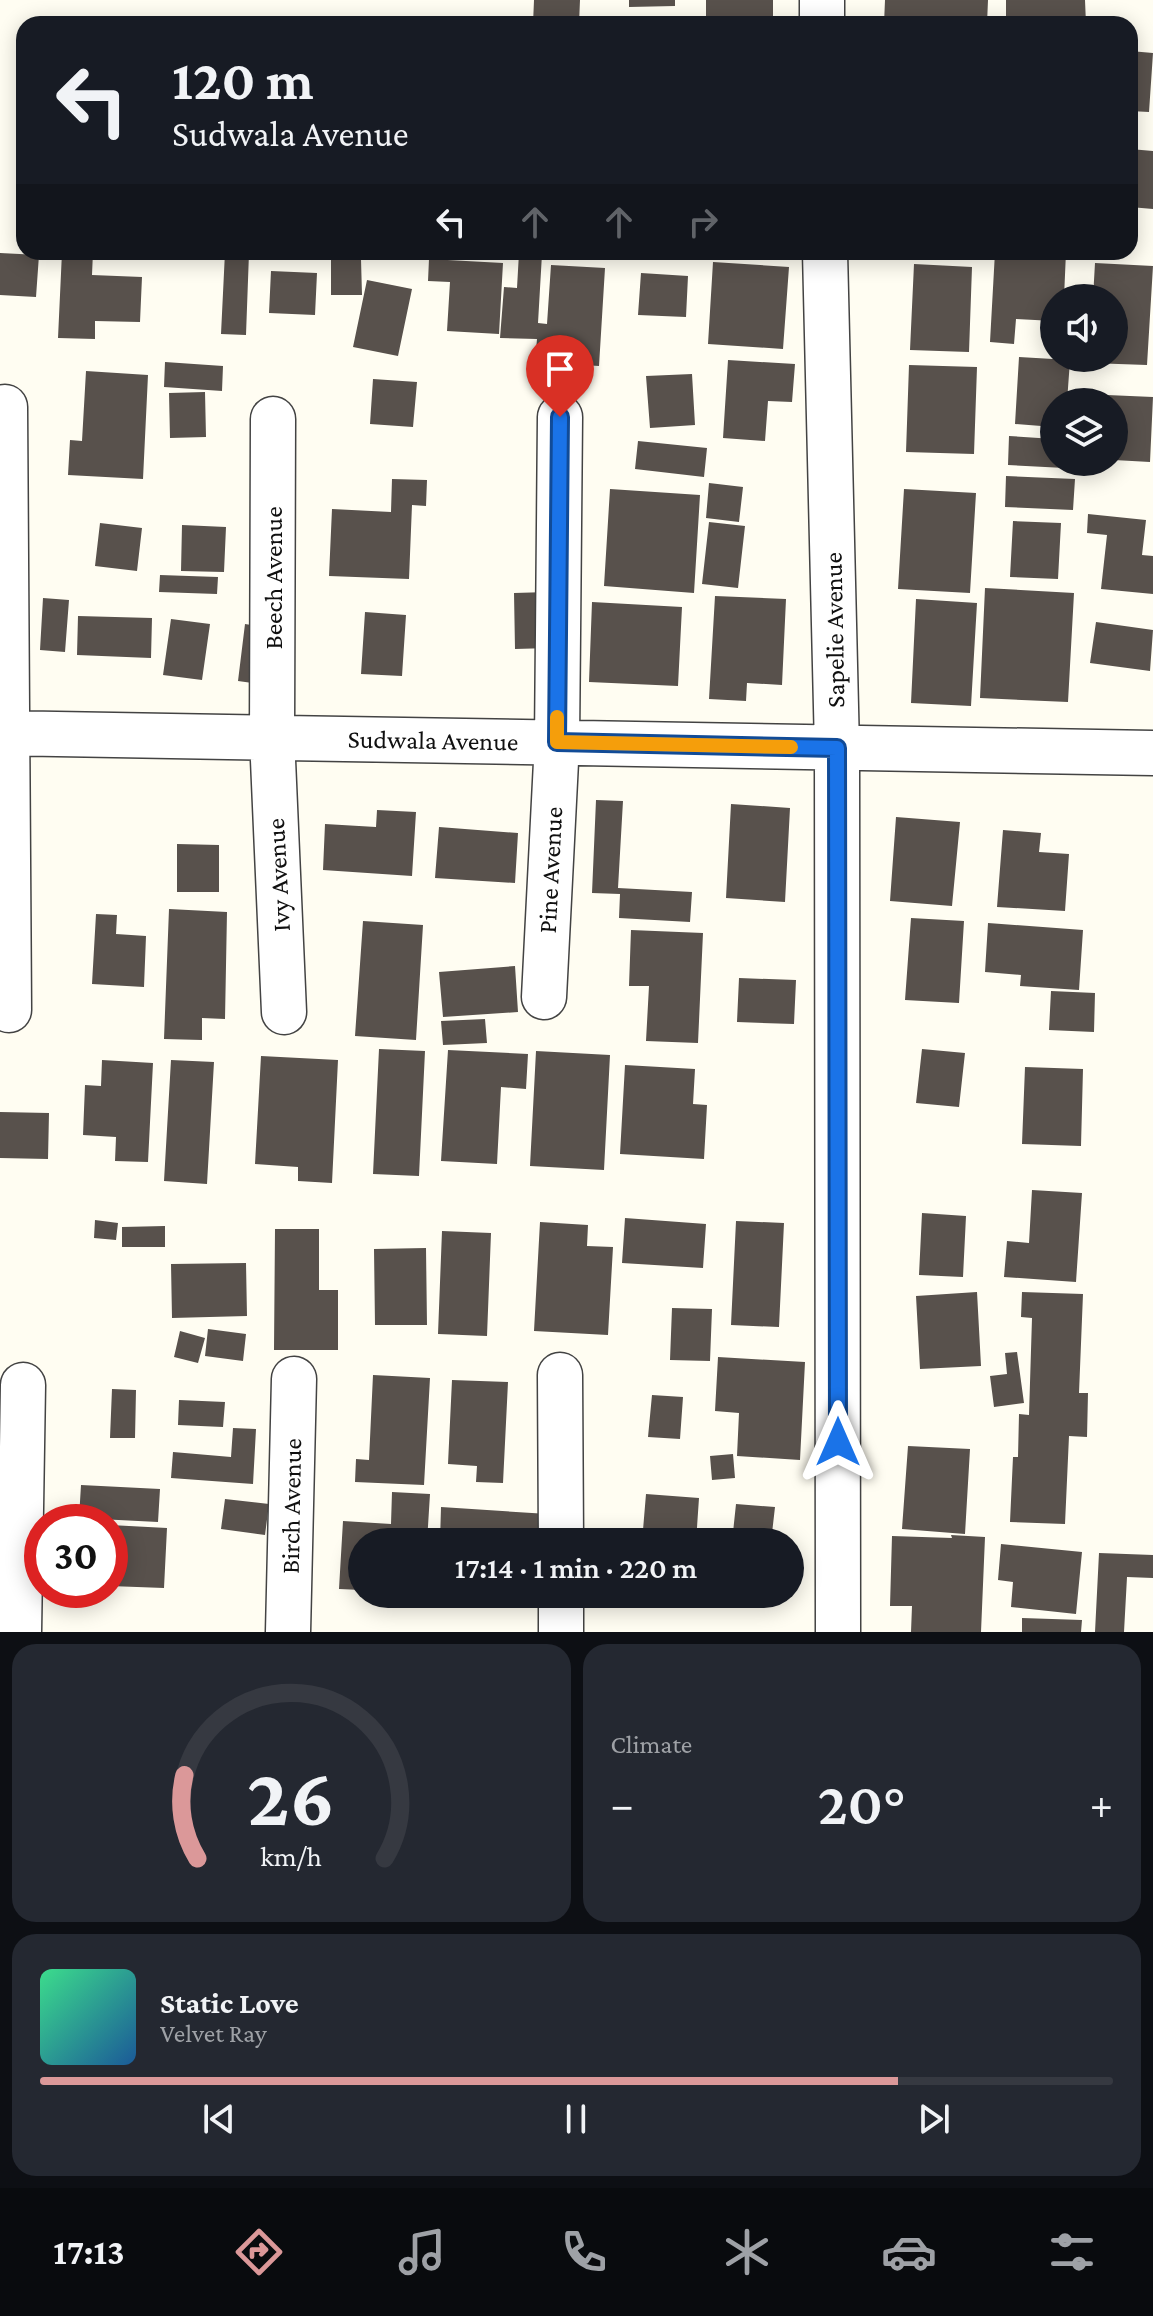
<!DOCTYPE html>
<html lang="en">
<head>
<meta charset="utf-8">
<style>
	:root { --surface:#171b24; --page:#242831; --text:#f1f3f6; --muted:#9ea1a6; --line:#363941; --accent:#db9899 }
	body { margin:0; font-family:"Crimson Pro",serif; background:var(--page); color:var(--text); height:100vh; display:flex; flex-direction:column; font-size:30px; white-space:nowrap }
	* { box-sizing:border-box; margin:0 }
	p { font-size:26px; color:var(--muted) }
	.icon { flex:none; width:44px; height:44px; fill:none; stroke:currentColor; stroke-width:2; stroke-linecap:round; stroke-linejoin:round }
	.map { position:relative; height:1632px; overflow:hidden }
	.sheet { display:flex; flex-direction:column; gap:12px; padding:12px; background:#0d0f14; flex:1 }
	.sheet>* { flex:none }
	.hud { position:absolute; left:16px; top:16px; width:1122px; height:244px; border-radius:24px; box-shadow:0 4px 20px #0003; background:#171b24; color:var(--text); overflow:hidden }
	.tools { position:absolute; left:1040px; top:284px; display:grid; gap:16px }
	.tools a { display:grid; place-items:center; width:88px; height:88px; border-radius:50%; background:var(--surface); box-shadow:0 4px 20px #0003; font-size:40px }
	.speed { position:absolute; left:24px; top:1504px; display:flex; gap:16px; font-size:40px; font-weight:700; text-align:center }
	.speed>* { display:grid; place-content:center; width:104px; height:104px; border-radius:50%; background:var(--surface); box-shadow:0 4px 20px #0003; line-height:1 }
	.speed .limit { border:12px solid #d22; background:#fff; color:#111 }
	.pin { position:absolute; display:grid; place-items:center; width:68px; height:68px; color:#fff; margin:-82px -34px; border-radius:50% 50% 50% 0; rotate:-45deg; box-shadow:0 0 8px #0007 }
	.pin .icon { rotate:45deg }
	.me { position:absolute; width:88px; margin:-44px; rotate:0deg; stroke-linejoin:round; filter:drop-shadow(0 0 6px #0008) }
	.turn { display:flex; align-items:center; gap:28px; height:168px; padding:0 24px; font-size:36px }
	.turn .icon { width:104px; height:104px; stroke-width:2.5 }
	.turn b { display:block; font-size:56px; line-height:68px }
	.lanes { display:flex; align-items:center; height:76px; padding:0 24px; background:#0003; justify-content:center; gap:40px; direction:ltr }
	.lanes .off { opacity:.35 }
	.big { font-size:60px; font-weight:600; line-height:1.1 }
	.sheet .tile { flex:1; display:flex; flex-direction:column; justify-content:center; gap:12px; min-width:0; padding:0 28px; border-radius:24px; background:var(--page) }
	.sheet .dial { align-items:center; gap:0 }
	.dial svg { height:208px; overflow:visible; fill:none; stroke:var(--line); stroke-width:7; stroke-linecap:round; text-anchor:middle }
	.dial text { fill:var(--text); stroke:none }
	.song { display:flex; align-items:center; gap:24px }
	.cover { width:96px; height:96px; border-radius:12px; background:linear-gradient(135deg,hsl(150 70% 55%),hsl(210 70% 35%)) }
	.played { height:8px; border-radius:4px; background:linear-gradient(90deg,var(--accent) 80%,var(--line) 80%) }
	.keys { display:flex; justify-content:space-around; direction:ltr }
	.heat { display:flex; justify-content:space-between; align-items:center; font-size:44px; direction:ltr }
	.sheet .tiles { flex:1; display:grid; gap:12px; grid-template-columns:1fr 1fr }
	.tile:last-child { grid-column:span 2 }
	.trip { position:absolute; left:348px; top:1528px; width:456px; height:80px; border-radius:40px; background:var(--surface); box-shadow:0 4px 20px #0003; font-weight:600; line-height:80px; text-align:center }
	.tab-bar { display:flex; height:128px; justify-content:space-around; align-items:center; background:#090b0e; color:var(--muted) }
	.tab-bar .icon { width:56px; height:56px }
	.tab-bar .selected { color:var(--accent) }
	.tab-bar b { font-size:36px; color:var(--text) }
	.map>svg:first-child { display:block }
	.building { fill:#58514c }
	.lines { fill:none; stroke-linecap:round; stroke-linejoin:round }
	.minor-casing { stroke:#434343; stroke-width:47 }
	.minor { stroke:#fff; stroke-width:44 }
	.route-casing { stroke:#114b97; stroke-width:20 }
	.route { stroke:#1a73e8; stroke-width:14 }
	.slow { stroke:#f59e0b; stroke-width:14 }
	.labels { text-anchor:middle; stroke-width:8; stroke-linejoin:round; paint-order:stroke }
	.street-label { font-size:26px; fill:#101010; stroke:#fff }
</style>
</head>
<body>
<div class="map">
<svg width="1153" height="1632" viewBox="0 0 1153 1632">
	<rect width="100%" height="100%" fill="#fffdf2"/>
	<!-- building -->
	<path class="building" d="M 534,0 L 580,0 L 579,24 L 533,24 Z
		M 629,0 L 675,0 L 675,6 L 629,7 Z
		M 706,0 L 773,0 L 773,24 L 706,24 Z
		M 885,0 L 988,0 L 987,24 L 884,24 Z
		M 1006,0 L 1085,0 L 1086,24 L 1006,24 Z
		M 1130,51 L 1153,53 L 1149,112 L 1130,111 Z
		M 1130,149 L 1153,151 L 1153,209 L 1130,207 Z
		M 62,252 L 93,252 L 92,275 L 142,277 L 140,322 L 95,321 L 95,339 L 58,338 Z
		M 107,252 L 134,252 L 134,257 L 107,258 Z
		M 225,252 L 249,253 L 246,335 L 221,334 Z
		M 995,252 L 1066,252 L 1064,298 L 1054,298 L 1054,321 L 1016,319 L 1014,344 L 990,342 Z
		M 0,253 L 39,255 L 36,297 L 0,295 Z
		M 519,253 L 542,254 L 538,323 L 547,324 L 551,265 L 605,268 L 599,366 L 535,362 L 537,339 L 500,338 L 504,287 L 517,288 Z
		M 331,259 L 361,259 L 362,295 L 331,295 Z
		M 429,259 L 503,263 L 499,334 L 447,331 L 450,282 L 428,281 Z
		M 713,262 L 789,267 L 783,349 L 708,344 Z
		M 1095,263 L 1153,266 L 1147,365 L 1090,363 L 1091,358 L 1114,358 L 1114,298 L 1093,298 Z
		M 914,264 L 972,267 L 969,352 L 910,350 Z
		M 271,271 L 317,273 L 315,315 L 269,313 Z
		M 641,273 L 688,276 L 686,317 L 638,315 Z
		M 367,280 L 412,289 L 398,356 L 353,347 Z
		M 1019,357 L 1070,360 L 1067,402 L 1054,402 L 1054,427 L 1015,424 Z
		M 728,360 L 795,364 L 792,402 L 768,401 L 765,441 L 723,438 Z
		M 165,362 L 223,366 L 222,391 L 164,387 Z
		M 909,365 L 977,367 L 974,454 L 906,452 Z
		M 86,371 L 148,375 L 143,479 L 68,475 L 70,440 L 82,441 Z
		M 692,374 L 695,425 L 650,428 L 646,376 Z
		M 373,379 L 417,382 L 413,427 L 370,424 Z
		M 205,392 L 206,437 L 170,438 L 169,393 Z
		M 1107,395 L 1153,397 L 1150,462 L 1114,460 L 1114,402 L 1106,402 Z
		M 1009,436 L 1054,439 L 1054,462 L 1084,462 L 1084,469 L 1008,465 Z
		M 638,441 L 707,448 L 704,477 L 635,469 Z
		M 1006,476 L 1075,479 L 1073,510 L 1005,507 Z
		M 392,479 L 427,480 L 426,506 L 412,505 L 409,579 L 329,576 L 332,509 L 391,512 Z
		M 709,483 L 743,487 L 739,522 L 706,518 Z
		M 610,489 L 700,495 L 694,593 L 604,586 Z
		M 904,489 L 976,493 L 970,593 L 898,589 Z
		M 1088,514 L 1146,520 L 1142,555 L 1153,556 L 1153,594 L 1101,589 L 1107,535 L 1087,533 Z
		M 1013,521 L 1061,523 L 1058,579 L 1010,577 Z
		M 709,522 L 745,526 L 738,588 L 702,584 Z
		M 100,523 L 142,528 L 137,571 L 95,566 Z
		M 182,525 L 226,527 L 224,572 L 181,571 Z
		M 160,575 L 218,577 L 217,594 L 159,592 Z
		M 985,588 L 1074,593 L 1068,702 L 980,698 Z
		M 548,592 L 550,648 L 515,649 L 514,593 Z
		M 715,596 L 786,599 L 782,685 L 747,683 L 746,701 L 709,699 Z
		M 43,598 L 69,600 L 65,652 L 40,650 Z
		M 916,599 L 977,603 L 971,706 L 911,703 Z
		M 592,602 L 682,607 L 678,686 L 589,682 Z
		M 365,612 L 406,615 L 402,676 L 361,674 Z
		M 78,616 L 152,618 L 151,658 L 77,655 Z
		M 171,619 L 210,624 L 202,680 L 163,675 Z
		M 1096,622 L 1153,630 L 1150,671 L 1090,663 Z
		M 245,624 L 265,627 L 259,684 L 238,681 Z
		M 596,800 L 623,801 L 618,888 L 692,892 L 690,922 L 619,918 L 620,894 L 592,893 Z
		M 731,804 L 790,808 L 785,902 L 726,898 Z
		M 377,810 L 416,812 L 412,876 L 323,870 L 325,824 L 376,827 Z
		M 896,817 L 960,822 L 952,906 L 890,901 Z
		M 439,827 L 518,833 L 515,883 L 435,878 Z
		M 1003,830 L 1041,833 L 1039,852 L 1069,854 L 1065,911 L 997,907 Z
		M 177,844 L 219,845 L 219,892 L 177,892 Z
		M 169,909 L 227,912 L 225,1019 L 202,1018 L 202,1040 L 164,1039 Z
		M 96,914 L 117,915 L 116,934 L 146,936 L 144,987 L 92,984 Z
		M 911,918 L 964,921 L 959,1003 L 905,1000 Z
		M 363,921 L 423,925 L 416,1040 L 355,1036 Z
		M 988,923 L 1083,930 L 1079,990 L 1020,986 L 1021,975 L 985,972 Z
		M 631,930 L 703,933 L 698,1043 L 646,1041 L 649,986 L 629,986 Z
		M 515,966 L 518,1012 L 443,1017 L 439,972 Z
		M 739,978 L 796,980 L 794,1024 L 737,1022 Z
		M 1051,991 L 1095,993 L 1094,1032 L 1049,1030 Z
		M 485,1019 L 487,1043 L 443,1045 L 441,1021 Z
		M 379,1049 L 425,1051 L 419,1176 L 373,1174 Z
		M 922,1049 L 965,1053 L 959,1107 L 916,1103 Z
		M 448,1050 L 528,1054 L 526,1089 L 501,1087 L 497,1164 L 441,1161 Z
		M 536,1051 L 610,1055 L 604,1170 L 530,1166 Z
		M 261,1056 L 338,1060 L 332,1183 L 298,1181 L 298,1167 L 255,1164 Z
		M 102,1060 L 153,1063 L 148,1162 L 115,1161 L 116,1137 L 83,1135 L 85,1085 L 101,1086 Z
		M 171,1060 L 214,1062 L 207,1184 L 164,1181 Z
		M 625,1065 L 695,1069 L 693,1104 L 707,1105 L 704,1159 L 620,1154 Z
		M 1025,1067 L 1083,1069 L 1081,1146 L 1022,1144 Z
		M 0,1112 L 49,1113 L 48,1159 L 0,1158 Z
		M 1032,1190 L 1082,1193 L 1076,1282 L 1004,1277 L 1007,1241 L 1029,1243 Z
		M 922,1213 L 966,1216 L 963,1277 L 919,1275 Z
		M 625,1218 L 706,1224 L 703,1268 L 622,1263 Z
		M 95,1220 L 118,1223 L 116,1240 L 94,1238 Z
		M 736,1221 L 784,1223 L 779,1327 L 731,1325 Z
		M 540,1222 L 588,1225 L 587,1246 L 613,1247 L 608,1335 L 534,1331 Z
		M 165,1226 L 165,1247 L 122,1247 L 122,1227 Z
		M 275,1229 L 319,1229 L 319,1290 L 338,1290 L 338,1350 L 274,1350 Z
		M 442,1231 L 491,1233 L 487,1336 L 438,1334 Z
		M 426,1248 L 427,1325 L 375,1325 L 374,1249 Z
		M 246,1263 L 247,1316 L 172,1318 L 171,1264 Z
		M 977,1292 L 981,1366 L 920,1369 L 916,1296 Z
		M 1022,1292 L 1083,1294 L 1079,1393 L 1088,1393 L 1087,1437 L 1069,1436 L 1065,1524 L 1010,1522 L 1013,1457 L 1018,1457 L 1019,1414 L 1029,1415 L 1032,1318 L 1021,1317 Z
		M 672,1308 L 712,1309 L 710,1361 L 670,1360 Z
		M 208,1329 L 246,1334 L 243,1361 L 205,1356 Z
		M 180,1331 L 205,1338 L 198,1363 L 174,1357 Z
		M 1017,1352 L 1024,1403 L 994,1407 L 990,1376 L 1007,1374 L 1005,1353 Z
		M 718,1357 L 805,1362 L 800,1460 L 737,1456 L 739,1413 L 715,1411 Z
		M 373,1375 L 430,1378 L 424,1485 L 355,1482 L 356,1459 L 369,1460 Z
		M 452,1380 L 508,1382 L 503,1483 L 476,1482 L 477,1466 L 448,1464 Z
		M 112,1389 L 136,1390 L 135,1438 L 110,1438 Z
		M 652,1395 L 683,1397 L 680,1439 L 648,1437 Z
		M 179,1400 L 225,1402 L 223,1427 L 178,1425 Z
		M 233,1428 L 256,1429 L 253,1484 L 171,1478 L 173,1452 L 231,1457 Z
		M 908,1446 L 970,1449 L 965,1534 L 902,1529 Z
		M 733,1454 L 735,1478 L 712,1480 L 710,1456 Z
		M 81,1485 L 160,1489 L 158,1522 L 79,1518 Z
		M 392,1492 L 430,1494 L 427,1542 L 362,1542 L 362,1590 L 339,1589 L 343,1521 L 391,1524 Z
		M 646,1494 L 699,1498 L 696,1542 L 642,1542 Z
		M 225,1499 L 269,1504 L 265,1535 L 221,1529 Z
		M 736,1504 L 775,1507 L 771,1542 L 732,1542 Z
		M 441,1507 L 548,1514 L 546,1542 L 440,1542 Z
		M 110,1525 L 167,1528 L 164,1588 L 110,1586 Z
		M 951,1535 L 985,1537 L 981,1632 L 911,1632 L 912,1606 L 890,1606 L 892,1536 L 952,1538 Z
		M 1001,1544 L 1082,1552 L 1076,1614 L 1011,1607 L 1013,1582 L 998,1580 Z
		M 1099,1553 L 1153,1555 L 1153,1578 L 1127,1577 L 1124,1632 L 1095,1632 Z
		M 1022,1618 L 1082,1620 L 1081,1632 L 1022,1632 Z"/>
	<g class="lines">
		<defs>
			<path id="minor" d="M 822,0 L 822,24
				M 825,252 L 837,748 L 838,1632
				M 5,407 L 9,1010
				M 273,419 L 272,737 L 284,1012
				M 0,733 L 1153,753
				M 544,997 L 557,742 L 560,417
				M 560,1375 L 561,1542
				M 561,1594 L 561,1632
				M 19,1632 L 23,1385
				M 288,1632 L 294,1379"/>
		</defs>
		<!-- minor casing -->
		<use href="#minor" class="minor-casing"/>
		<!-- minor -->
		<use href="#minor" class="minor"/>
	</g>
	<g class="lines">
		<defs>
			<path id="route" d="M 560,417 L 557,742 L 837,748 L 838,1442"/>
		</defs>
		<!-- route casing -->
		<use href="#route" class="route-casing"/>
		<!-- route -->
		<use href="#route" class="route"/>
		<!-- slow -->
		<path class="slow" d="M 557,717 L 557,742 L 791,747"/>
	</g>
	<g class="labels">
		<!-- street labels -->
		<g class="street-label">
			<text transform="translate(273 578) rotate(-90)" y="9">Beech Avenue</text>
			<text transform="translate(834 630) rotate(-91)" y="9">Sapelie Avenue</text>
			<text transform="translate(433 740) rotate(1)" y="9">Sudwala Avenue</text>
			<text transform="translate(550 870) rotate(-87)" y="9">Pine Avenue</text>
			<text transform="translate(278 875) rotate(-93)" y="9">Ivy Avenue</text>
			<text transform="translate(291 1506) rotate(-89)" y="9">Birch Avenue</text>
		</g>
	</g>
</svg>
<div class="tools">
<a><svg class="icon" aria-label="sound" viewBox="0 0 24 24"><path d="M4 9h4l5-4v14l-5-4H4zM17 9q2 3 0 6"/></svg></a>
<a><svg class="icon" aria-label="layers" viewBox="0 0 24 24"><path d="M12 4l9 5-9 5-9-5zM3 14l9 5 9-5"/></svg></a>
</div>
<div class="speed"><div class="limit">30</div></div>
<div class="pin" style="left:560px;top:417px;background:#d93025"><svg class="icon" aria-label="arrive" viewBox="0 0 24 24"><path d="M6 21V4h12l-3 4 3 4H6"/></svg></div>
<svg class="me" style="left:838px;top:1442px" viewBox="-20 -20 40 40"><path d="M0-17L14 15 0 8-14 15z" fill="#1a73e8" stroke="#fff" stroke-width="4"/></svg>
<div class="trip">17:14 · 1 min · 220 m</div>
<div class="hud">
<div class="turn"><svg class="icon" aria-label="left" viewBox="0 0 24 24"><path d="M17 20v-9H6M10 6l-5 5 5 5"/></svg><div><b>120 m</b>Sudwala Avenue</div></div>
<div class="lanes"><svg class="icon" aria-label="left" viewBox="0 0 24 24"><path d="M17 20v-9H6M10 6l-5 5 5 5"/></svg><svg class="icon off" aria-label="ahead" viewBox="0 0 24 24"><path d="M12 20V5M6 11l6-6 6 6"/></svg><svg class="icon off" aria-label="ahead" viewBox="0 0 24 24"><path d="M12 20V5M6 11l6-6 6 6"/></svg><svg class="icon off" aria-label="right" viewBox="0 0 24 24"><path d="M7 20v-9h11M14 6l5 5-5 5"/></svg></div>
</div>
</div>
<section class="sheet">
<div class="tiles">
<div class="tile dial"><svg viewBox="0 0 100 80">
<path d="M14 69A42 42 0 1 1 86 69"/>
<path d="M14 69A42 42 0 0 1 9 37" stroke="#db9899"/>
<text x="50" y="56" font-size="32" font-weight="700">26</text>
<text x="50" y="72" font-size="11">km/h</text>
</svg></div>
<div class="tile"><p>Climate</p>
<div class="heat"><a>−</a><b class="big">20°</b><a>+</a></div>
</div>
<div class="tile">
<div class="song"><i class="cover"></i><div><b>Static Love</b><p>Velvet Ray</p></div></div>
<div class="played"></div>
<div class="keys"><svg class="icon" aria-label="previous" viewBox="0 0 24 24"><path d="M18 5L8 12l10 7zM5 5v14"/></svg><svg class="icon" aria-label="pause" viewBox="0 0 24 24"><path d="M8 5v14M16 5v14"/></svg><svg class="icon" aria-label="next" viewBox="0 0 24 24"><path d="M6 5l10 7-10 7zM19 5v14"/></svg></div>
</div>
</div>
</section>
<nav class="tab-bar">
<b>17:13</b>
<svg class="icon selected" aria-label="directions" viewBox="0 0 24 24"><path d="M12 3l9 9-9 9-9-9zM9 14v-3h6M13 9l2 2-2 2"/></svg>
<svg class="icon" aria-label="music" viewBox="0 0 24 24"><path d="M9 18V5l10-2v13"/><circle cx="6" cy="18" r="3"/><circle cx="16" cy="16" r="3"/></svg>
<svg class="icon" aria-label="phone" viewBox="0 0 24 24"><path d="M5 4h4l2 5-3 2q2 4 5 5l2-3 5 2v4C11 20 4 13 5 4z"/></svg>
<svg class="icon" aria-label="climate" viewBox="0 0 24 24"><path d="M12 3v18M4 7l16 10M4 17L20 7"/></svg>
<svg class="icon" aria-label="car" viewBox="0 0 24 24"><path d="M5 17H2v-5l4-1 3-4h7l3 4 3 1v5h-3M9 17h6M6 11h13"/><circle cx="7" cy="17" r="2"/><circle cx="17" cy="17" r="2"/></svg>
<svg class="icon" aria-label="filters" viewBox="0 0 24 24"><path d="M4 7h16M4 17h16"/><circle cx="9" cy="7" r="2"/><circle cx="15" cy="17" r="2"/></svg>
</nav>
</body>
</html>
